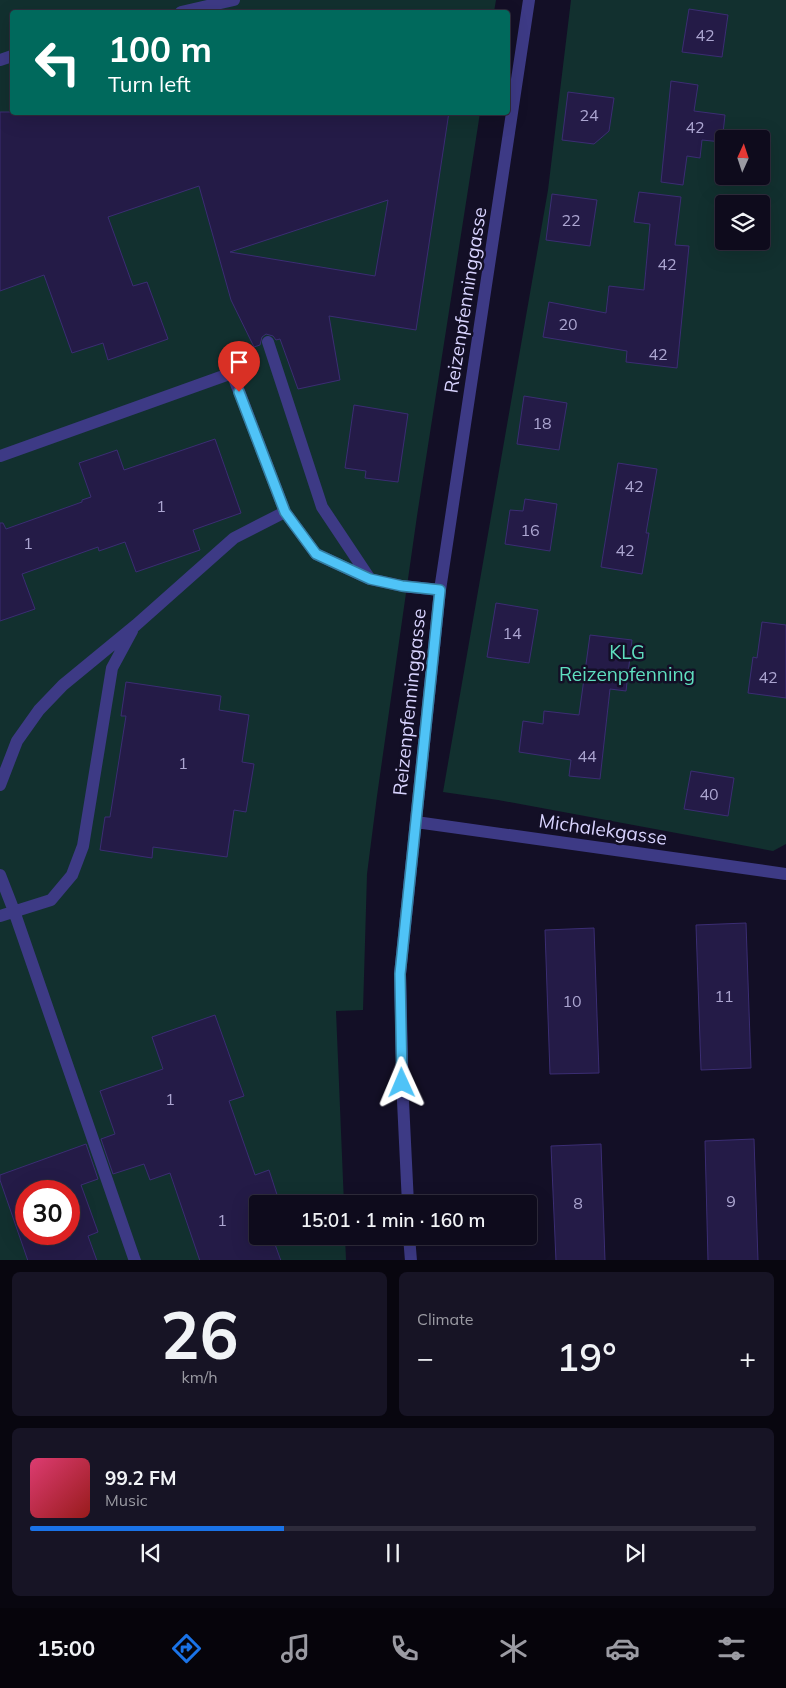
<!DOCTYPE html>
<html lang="en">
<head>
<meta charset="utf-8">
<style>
	:root { --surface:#0e0b1c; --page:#171425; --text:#f1f3f6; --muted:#9b9ba3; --line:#2e2b3b; --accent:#1a73e8 }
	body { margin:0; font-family:Mulish,sans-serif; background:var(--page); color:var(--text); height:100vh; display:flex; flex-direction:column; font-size:19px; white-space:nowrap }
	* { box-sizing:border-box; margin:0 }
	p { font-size:16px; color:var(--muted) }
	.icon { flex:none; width:28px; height:28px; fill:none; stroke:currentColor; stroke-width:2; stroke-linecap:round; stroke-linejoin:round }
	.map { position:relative; height:1260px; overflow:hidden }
	.drawer { display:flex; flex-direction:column; gap:12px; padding:12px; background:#08060f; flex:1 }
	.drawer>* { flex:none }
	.top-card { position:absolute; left:10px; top:10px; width:500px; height:105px; border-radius:5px; box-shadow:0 5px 20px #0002,0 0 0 1px var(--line); background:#00695c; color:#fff; overflow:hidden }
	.needle { width:32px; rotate:3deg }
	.fabs { position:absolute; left:715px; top:130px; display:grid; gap:10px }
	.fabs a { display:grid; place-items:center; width:55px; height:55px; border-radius:5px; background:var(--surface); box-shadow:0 5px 20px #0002,0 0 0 1px var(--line); font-size:25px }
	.speed { position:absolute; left:15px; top:1180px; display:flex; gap:10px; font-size:25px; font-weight:700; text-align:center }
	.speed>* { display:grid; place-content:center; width:65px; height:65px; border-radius:50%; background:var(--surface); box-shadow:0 5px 20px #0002,0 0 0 1px var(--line); line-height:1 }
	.speed .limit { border:8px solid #d22; background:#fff; color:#111 }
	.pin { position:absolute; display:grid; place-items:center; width:42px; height:42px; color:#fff; margin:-51px -21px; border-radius:50% 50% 50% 0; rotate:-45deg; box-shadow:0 0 5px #0007 }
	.pin .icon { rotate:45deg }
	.me { position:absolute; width:55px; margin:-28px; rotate:359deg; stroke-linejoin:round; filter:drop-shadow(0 0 4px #0008) }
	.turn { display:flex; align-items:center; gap:18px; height:105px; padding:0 15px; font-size:22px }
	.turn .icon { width:65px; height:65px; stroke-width:2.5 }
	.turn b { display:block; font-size:35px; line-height:42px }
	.big { font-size:38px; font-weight:600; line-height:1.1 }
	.drawer .widget { flex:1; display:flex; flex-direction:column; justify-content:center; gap:8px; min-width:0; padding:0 18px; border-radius:8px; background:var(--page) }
	.drawer .dial { align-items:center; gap:0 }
	.dial b { font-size:65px; line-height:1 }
	.song { display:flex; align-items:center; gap:15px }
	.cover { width:60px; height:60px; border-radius:8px; background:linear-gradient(135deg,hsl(340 70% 55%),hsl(0 70% 35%)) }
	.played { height:5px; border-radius:2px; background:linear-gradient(90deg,var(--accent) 35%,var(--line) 35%) }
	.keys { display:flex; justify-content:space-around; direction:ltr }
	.heat { display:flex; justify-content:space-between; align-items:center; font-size:28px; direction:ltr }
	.drawer .tiles { flex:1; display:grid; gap:12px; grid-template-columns:1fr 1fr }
	.widget:last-child { grid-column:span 2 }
	.trip { position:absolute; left:249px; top:1195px; width:288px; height:50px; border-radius:5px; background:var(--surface); box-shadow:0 5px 20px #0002,0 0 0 1px var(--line); font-weight:600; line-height:50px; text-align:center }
	.menu { display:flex; height:80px; justify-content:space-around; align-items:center; background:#06040b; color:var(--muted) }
	.menu .icon { width:35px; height:35px }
	.menu .current { color:var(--accent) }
	.menu b { font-size:22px; color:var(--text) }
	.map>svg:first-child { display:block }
	.green { fill:#12302f; fill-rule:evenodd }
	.building { fill:#241b47; stroke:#3b2d73; fill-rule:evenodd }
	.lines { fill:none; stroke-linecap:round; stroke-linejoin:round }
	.service { stroke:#3d3a85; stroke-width:12 }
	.minor { stroke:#3d3a85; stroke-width:12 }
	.route-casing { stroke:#337fa1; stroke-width:12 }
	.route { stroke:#4fc3f7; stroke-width:9 }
	.labels { text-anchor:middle; stroke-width:5; stroke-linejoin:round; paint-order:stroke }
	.number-label { font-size:16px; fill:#aca6d1 }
	.street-label { font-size:19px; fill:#d9d4ff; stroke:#130f26 }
	.park-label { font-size:19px; fill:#5fe0c0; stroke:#130f26 }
</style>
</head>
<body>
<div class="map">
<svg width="786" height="1261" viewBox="0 0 786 1261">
	<rect width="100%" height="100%" fill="#130f26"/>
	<!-- green -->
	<path class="green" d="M 0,0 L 496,0 L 494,12 L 12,12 L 12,112 L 480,113 L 417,516 L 377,796 L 367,874 L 363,1010 L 336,1011 L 344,1204 L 258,1204 L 258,1236 L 345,1236 L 346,1260 L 0,1261 ZM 26,1191 L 69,1191 L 69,1234 L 26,1234 Z
		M 571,0 L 786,0 L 786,844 L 773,851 L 498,800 L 443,792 L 548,190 ZM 724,139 L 761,139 L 761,176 L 724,176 ZM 724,204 L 761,204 L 761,241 L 724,241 Z"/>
	<!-- building -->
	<path class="building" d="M 689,9 L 728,15 L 722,57 L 682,52 Z
		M 671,81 L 698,85 L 694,111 L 725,115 L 722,142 L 702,140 L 700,158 L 687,156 L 683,185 L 661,182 Z
		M 568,92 L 614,98 L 609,131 L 594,144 L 562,140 Z
		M 0,112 L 449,112 L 416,330 L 329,316 L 340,380 L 298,389 L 280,339 L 276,340 L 273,336 L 266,334 L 262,337 L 260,345 L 254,347 L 231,300 L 199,186 L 108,217 L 133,286 L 147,282 L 168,339 L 108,360 L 103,343 L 72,353 L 44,275 L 0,291 ZM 388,200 L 375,276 L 230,252 Z
		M 639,192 L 681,197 L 675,245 L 689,246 L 677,368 L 626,362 L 627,351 L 543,337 L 549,302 L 606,313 L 609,286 L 644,290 L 650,224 L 634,222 Z
		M 552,194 L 597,200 L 590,246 L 546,240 Z
		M 524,396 L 567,403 L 559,450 L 517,444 Z
		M 354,405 L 408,414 L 398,482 L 365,478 L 366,471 L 345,468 Z
		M 215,439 L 241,513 L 193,530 L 200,550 L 136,572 L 125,542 L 99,551 L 98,547 L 22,574 L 35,609 L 0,621 L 0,523 L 3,523 L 6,529 L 82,502 L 82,500 L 91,497 L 79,463 L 117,450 L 124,470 Z
		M 618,463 L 657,469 L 646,533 L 649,533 L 642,574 L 601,567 Z
		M 525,499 L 557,504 L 550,551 L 505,544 L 510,510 L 523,511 Z
		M 496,603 L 538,610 L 529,663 L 487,657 Z
		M 762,622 L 786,625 L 786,698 L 748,693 L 753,657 L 757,658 Z
		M 590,635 L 632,640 L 626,691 L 610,689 L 600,779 L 569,776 L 571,760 L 519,752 L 523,721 L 543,724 L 544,711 L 579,715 Z
		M 126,682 L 221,696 L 219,710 L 249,715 L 242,762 L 254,764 L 246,812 L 234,810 L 227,857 L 153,847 L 152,858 L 100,850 L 105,817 L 110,817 L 126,716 L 121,716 Z
		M 691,771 L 734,778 L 728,816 L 684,809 Z
		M 746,923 L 751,1068 L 701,1070 L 696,925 Z
		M 594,928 L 599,1073 L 550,1074 L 545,930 Z
		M 215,1015 L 244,1096 L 229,1101 L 255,1175 L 269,1170 L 280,1204 L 258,1204 L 258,1236 L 272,1236 L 281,1261 L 200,1261 L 170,1173 L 150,1180 L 144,1164 L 113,1174 L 101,1139 L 115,1134 L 100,1091 L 163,1069 L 152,1037 Z
		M 754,1139 L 758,1261 L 708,1261 L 705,1141 Z
		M 86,1144 L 98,1179 L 81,1185 L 98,1232 L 88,1236 L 97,1261 L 28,1261 L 0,1180 L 0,1175 ZM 26,1191 L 69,1191 L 69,1234 L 26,1234 Z
		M 601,1144 L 605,1261 L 556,1261 L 551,1146 Z"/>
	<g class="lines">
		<!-- service -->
		<path class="service" d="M 181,12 L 234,0
			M 0,60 L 12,56
			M 268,342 L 322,507 L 370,579
			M 0,456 L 232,373 L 285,512 L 316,554 L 370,579 L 402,586 L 440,590
			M 0,785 L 17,741 L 39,710 L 63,685 L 136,625 L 234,538 L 285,512
			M 0,875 L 14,911 L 135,1261
			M 0,916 L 51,900 L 72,875 L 83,846 L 112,668 L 132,631"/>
		<!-- minor -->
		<path class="minor" d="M 416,822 L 786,874
			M 408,1204 L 403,1101 L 400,974 L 440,590 L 529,0
			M 409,1236 L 411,1261"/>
	</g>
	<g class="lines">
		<defs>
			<path id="route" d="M 239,392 L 285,512 L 316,554 L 370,579 L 402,586 L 440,590 L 400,974 L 402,1083"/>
		</defs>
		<!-- route casing -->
		<use href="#route" class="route-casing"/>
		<!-- route -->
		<use href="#route" class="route"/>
	</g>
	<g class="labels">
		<!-- number labels -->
		<g class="number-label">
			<text x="705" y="41">42</text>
			<text x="589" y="121">24</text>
			<text x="695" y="133">42</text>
			<text x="571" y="226">22</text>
			<text x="667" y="270">42</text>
			<text x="568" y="330">20</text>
			<text x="658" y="360">42</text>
			<text x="542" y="429">18</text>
			<text x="634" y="492">42</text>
			<text x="161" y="512">1</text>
			<text x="530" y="536">16</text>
			<text x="28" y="549">1</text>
			<text x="625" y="556">42</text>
			<text x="512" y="639">14</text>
			<text x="768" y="683">42</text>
			<text x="587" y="762">44</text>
			<text x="183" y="769">1</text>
			<text x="709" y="800">40</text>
			<text x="724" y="1002">11</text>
			<text x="572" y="1007">10</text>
			<text x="170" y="1105">1</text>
			<text x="731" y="1207">9</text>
			<text x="578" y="1209">8</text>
			<text x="222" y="1226">1</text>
		</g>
		<!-- street labels -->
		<g class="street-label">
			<text transform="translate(465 300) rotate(-81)" y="7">Reizenpfenninggasse</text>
			<text transform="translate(409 702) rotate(-84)" y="7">Reizenpfenninggasse</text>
			<text transform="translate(603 829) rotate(8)" y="7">Michalekgasse</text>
		</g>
		<!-- park labels -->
		<g class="park-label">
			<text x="627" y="659">KLG<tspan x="627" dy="22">Reizenpfenning</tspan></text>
		</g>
	</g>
</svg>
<div class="fabs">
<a><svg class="needle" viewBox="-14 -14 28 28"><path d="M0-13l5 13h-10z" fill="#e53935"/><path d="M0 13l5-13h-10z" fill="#9b9ba3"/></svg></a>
<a><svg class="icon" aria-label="layers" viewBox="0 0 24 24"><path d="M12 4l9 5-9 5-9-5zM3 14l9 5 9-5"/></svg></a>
</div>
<div class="speed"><div class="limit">30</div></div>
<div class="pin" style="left:239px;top:392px;background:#d93025"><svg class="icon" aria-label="arrive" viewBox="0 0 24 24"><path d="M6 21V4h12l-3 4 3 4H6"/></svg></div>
<svg class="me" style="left:402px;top:1083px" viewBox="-20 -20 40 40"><path d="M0-17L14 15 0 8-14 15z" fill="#4fc3f7" stroke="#fff" stroke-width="4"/></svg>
<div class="trip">15:01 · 1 min · 160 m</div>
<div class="top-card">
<div class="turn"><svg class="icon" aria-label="left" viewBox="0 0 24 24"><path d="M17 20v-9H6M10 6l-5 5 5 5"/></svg><div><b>100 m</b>Turn left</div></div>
</div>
</div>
<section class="drawer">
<div class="tiles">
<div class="widget dial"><b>26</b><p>km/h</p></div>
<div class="widget"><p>Climate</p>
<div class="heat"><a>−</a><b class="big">19°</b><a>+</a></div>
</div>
<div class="widget">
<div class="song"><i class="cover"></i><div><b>99.2 FM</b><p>Music</p></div></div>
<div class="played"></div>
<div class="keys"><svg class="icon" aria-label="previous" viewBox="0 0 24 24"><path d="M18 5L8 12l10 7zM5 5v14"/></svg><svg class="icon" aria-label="pause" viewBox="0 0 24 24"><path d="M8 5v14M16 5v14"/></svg><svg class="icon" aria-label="next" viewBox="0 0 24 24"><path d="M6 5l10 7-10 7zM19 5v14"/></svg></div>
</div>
</div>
</section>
<nav class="menu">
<b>15:00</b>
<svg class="icon current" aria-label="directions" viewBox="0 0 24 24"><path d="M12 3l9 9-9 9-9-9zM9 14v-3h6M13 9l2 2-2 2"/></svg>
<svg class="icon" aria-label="music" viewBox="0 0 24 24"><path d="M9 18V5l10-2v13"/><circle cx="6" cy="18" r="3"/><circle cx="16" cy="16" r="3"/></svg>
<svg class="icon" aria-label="phone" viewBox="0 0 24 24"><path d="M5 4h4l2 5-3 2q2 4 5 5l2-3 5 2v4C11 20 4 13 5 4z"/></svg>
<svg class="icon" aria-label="climate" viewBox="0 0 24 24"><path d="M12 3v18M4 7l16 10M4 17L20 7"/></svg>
<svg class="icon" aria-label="car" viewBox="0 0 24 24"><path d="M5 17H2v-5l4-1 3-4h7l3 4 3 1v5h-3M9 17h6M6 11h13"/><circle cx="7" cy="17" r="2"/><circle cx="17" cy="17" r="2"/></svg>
<svg class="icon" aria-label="filters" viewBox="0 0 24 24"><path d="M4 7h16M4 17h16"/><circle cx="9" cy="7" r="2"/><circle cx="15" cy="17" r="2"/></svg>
</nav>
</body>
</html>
